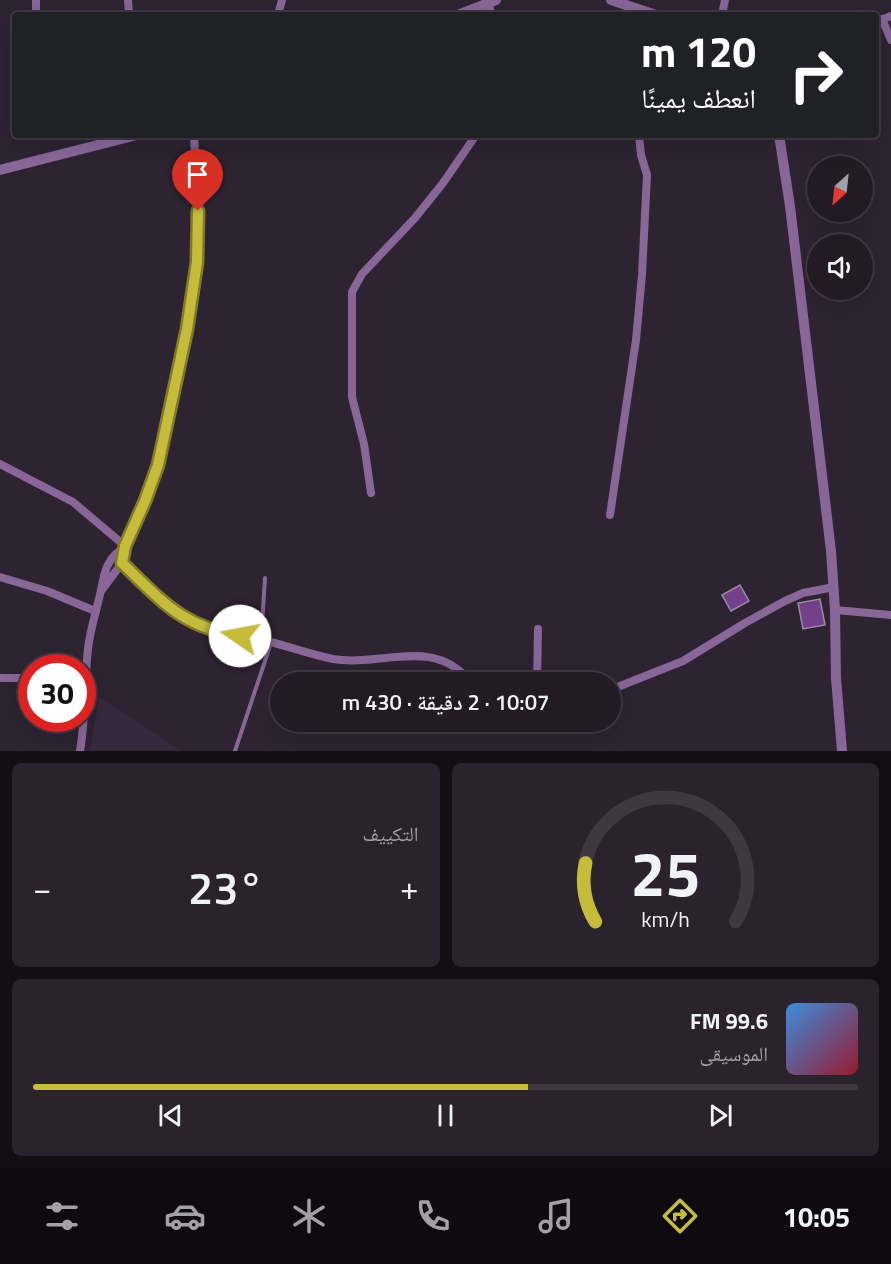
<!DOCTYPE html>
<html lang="ar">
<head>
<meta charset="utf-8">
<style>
	:root { --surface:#221a25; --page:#2a232d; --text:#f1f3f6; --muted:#a2a1a7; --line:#3f3842; --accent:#c6bc3c }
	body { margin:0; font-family:"Titillium Web","Noto Naskh Arabic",sans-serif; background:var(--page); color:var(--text); direction:rtl; height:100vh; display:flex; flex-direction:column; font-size:22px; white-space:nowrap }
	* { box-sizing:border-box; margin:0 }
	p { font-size:20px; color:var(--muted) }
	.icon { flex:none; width:33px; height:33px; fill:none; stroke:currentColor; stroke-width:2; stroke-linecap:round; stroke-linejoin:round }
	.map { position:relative; height:751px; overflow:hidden; direction:ltr }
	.drawer { display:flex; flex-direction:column; gap:12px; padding:12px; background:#130e14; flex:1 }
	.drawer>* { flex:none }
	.banner { position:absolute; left:12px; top:12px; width:867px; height:126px; border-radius:6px; box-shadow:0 6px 24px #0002,0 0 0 2px var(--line); direction:rtl; background:#202124; color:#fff; overflow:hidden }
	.needle { width:39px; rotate:207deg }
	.fabs { position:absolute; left:807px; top:156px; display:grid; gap:12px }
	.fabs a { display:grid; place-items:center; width:66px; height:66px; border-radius:50%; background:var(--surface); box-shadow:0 6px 24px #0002,0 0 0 2px var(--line); font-size:30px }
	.speed { position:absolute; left:18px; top:654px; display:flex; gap:12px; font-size:30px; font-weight:700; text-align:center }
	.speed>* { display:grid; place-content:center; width:78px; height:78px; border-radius:50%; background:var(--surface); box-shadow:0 6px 24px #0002,0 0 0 2px var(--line); line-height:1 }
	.speed .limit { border:9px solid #d22; background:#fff; color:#111 }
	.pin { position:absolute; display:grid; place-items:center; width:51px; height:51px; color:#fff; margin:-62px -26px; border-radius:50% 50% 50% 0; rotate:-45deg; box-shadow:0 0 6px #0007 }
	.pin .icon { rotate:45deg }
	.me { position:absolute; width:66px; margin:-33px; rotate:282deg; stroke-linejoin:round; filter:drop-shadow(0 0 4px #0008) }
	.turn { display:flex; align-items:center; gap:21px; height:126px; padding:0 24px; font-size:27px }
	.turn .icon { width:78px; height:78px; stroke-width:2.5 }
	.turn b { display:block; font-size:42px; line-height:51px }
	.big { font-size:45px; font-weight:600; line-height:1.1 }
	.drawer .widget { flex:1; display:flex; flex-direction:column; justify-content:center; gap:9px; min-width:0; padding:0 21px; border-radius:9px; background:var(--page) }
	.drawer .dial { align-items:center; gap:0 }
	.dial svg { height:156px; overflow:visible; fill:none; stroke:var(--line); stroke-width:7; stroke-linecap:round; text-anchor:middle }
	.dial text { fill:var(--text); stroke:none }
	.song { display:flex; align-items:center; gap:18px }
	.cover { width:72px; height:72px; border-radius:9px; background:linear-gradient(135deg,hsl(210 70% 55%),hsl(350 70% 35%)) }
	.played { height:6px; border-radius:3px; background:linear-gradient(90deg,var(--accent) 60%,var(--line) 60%) }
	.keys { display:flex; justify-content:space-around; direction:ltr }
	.heat { display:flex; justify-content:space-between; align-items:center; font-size:33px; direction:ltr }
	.drawer .tiles { flex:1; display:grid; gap:12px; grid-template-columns:1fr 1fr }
	.widget:last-child { grid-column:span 2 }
	.trip { position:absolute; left:270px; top:672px; width:351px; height:60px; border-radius:30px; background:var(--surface); box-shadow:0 6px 24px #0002,0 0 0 2px var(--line); font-weight:600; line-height:60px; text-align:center; direction:rtl }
	.tabs { display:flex; height:96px; justify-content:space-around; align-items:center; background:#0e0a0f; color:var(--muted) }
	.tabs .icon { width:42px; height:42px }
	.tabs .selected { color:var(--accent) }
	.tabs b { font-size:27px; color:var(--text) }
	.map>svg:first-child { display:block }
	.built { fill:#37293d }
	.building { fill:#74408b; stroke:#998d9f; stroke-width:1.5 }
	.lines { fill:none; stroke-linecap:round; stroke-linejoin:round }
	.service { stroke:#886698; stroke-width:4 }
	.minor { stroke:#886698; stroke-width:8 }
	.tertiary { stroke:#886698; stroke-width:10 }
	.route-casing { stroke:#817a27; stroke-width:15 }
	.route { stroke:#c6bc3c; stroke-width:10 }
</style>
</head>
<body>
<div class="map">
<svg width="891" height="751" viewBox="0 0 891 751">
	<rect width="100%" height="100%" fill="#2d2331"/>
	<!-- built -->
	<path class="built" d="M 99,697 L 182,751 L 90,751 Z"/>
	<!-- building -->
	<path class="building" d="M 740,585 L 749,601 L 731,611 L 722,595 Z
		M 820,599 L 825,625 L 803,629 L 798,603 Z"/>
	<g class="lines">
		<!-- service -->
		<path class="service" d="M 261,640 L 265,578
			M 235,751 L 271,643"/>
		<!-- minor -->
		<path class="minor" d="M 36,0 L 36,15
			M 128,0 L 129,15
			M 488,3 L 492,15
			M 278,15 L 282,0
			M 722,15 L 725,0
			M 882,19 L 891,40
			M 876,22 L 891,16
			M 0,464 L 73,502 L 125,546
			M 371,493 L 364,444 L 352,397 L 352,292 L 362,274 L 415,218 L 443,183 L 476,135
			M 610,515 L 636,340 L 642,275 L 647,175 L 641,155 L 639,135
			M 122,563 C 147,586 172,616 204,628 C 221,635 240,635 258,639 C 283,644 307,654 333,659 C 381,667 435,636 470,682
			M 0,577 L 47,591 L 95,611
			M 101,591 L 122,563 L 125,548 L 145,501 L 158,465 L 187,329 L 197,262 L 199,229 L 194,135
			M 835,610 L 891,615
			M 0,678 L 32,678
			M 537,682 L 538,629
			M 610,690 L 683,661 L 745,623 L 785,601 L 803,593 L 834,587
			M 80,751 C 86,717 84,683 88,649 C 90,629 97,610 101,590 C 104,574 107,556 125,548"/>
		<!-- tertiary -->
		<path class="tertiary" d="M 611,0 L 656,15
			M 458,15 L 496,0
			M 779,135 L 790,206 L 831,551 L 835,610 L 836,678 L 842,751
			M 0,170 L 137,135"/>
	</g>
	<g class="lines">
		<defs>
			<path id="route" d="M 198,211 L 197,262 L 187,329 L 158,465 L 145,501 L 125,546 L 122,563 C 163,602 182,627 240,636"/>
		</defs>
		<!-- route casing -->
		<use href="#route" class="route-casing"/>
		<!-- route -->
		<use href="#route" class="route"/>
	</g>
</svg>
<div class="fabs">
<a><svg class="needle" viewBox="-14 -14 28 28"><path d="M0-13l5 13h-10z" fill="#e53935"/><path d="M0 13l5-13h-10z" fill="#a2a1a7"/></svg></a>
<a><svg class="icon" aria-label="sound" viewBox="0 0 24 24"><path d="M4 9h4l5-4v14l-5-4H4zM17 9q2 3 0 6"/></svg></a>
</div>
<div class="speed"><div class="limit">30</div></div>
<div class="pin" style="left:198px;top:211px;background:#d93025"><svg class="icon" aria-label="arrive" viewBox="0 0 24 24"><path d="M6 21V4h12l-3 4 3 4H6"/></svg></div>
<svg class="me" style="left:240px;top:636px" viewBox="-20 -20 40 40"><circle r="19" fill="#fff"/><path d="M0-13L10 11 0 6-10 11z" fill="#c6bc3c"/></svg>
<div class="trip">10:07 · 2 دقيقة · 430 m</div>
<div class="banner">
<div class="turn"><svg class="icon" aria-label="right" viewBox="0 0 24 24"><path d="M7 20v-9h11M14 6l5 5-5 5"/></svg><div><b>120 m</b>انعطف يمينًا</div></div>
</div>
</div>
<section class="drawer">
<div class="tiles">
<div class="widget dial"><svg viewBox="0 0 100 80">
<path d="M14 69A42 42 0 1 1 86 69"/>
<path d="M14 69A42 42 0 0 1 9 39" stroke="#c6bc3c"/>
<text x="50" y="56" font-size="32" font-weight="700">25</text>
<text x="50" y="72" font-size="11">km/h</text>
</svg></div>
<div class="widget"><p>التكييف</p>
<div class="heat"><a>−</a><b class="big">23°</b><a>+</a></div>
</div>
<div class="widget">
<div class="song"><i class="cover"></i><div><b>99.6 FM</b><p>الموسيقى</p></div></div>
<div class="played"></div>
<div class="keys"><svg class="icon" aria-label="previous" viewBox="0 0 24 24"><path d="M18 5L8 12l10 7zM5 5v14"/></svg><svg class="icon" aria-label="pause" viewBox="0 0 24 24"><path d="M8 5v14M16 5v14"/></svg><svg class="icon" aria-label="next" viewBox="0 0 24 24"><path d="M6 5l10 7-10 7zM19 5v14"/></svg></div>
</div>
</div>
</section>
<nav class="tabs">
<b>10:05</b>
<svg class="icon selected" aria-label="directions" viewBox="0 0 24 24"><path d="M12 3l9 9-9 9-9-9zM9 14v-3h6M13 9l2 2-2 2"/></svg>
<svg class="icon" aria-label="music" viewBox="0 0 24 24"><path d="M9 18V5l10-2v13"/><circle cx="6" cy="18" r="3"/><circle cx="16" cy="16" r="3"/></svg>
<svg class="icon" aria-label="phone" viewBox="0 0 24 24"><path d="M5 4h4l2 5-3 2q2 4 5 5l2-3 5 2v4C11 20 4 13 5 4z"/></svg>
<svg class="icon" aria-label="climate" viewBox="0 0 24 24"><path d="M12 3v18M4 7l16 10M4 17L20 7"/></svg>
<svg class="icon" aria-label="car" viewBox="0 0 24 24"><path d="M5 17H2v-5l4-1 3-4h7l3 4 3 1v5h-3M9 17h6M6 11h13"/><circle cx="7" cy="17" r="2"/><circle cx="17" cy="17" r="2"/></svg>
<svg class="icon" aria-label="filters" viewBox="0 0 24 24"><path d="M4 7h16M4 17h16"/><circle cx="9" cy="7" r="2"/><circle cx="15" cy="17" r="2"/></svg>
</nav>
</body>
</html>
